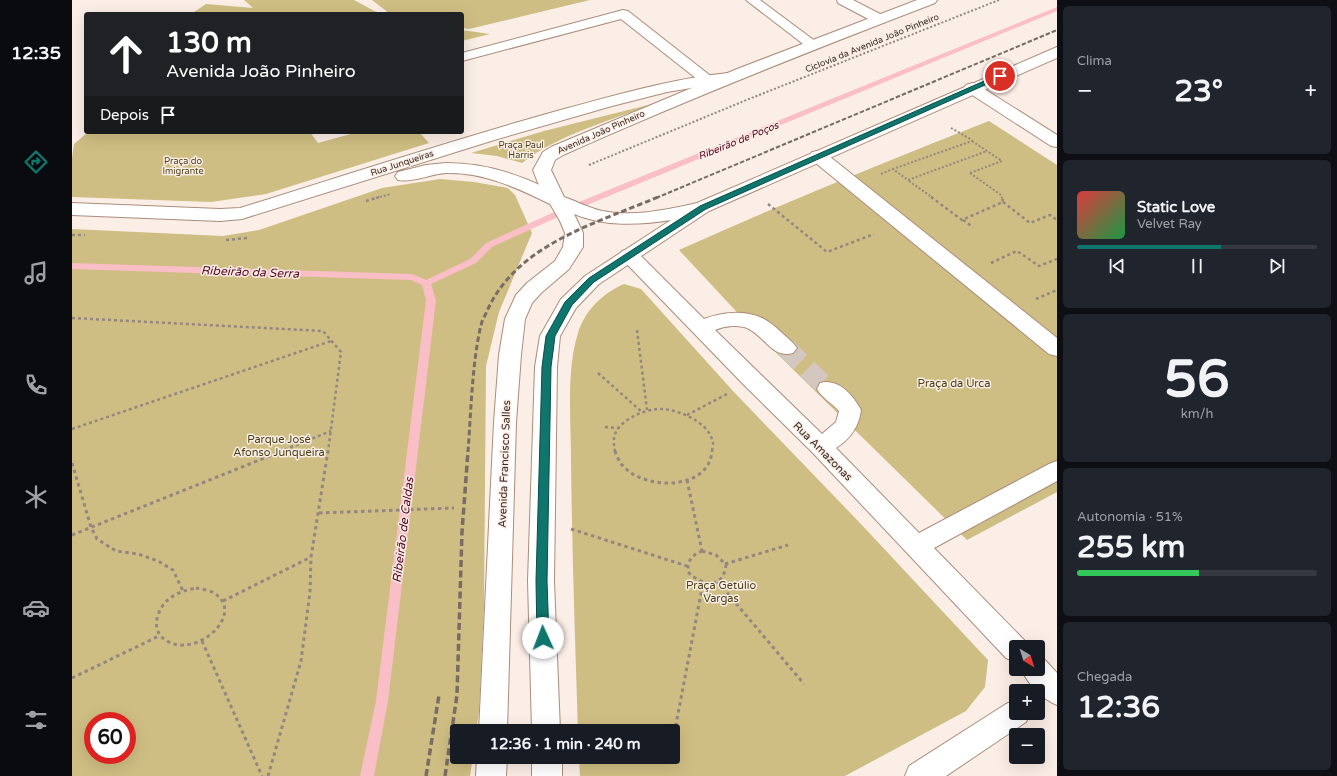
<!DOCTYPE html>
<html lang="pt">
<head>
<meta charset="utf-8">
<style>
	:root { --surface:#171b24; --page:#20242c; --text:#f1f3f6; --muted:#9ea1a6; --line:#363941; --accent:#0f766e }
	body { margin:0; font-family:"Varela Round",sans-serif; background:var(--page); color:var(--text); height:100vh; display:flex; flex-direction:column; font-size:15px; white-space:nowrap }
	* { box-sizing:border-box; margin:0 }
	p { font-size:13px; color:var(--muted) }
	.icon { flex:none; width:22px; height:22px; fill:none; stroke:currentColor; stroke-width:2; stroke-linecap:round; stroke-linejoin:round }
	.map { position:relative; flex:1; overflow:hidden }
	.panel { display:flex; flex-direction:column; gap:6px; padding:6px; background:#0d0f14; width:280px }
	.panel>* { flex:none }
	.top-card { position:absolute; left:12px; top:12px; width:380px; height:122px; border-radius:4px; box-shadow:0 4px 16px #0002; background:#202124; color:#fff; overflow:hidden }
	.needle { width:26px; rotate:142deg }
	.controls { position:absolute; left:937px; top:640px; display:grid; gap:8px }
	.controls a { display:grid; place-items:center; width:36px; height:36px; border-radius:4px; background:var(--surface); box-shadow:0 4px 16px #0002; font-size:20px }
	.speed { position:absolute; left:12px; top:712px; display:flex; gap:8px; font-size:20px; font-weight:700; text-align:center }
	.speed>* { display:grid; place-content:center; width:52px; height:52px; border-radius:50%; background:var(--surface); box-shadow:0 4px 16px #0002; line-height:1 }
	.speed .limit { border:6px solid #d22; background:#fff; color:#111 }
	.pin { position:absolute; display:grid; place-items:center; width:34px; height:34px; color:#fff; margin:-17px; border:2px solid #fff; border-radius:50%; box-shadow:0 1px 4px #0007 }
	.me { position:absolute; width:44px; margin:-22px; rotate:358deg; stroke-linejoin:round; filter:drop-shadow(0 0 3px #0008) }
	.turn { display:flex; align-items:center; gap:14px; height:84px; padding:0 16px; font-size:18px }
	.turn .icon { width:52px; height:52px; stroke-width:2.5 }
	.turn b { display:block; font-size:28px; line-height:34px }
	.then { display:flex; align-items:center; height:38px; padding:0 16px; background:#0003; gap:8px; font-size:15px }
	.big { font-size:30px; font-weight:700; line-height:1.1 }
	.panel .card { flex:1; display:flex; flex-direction:column; justify-content:center; gap:6px; min-width:0; padding:0 14px; border-radius:6px; background:var(--page) }
	.panel .dial { align-items:center; gap:0 }
	.dial b { font-size:52px; line-height:1 }
	.song { display:flex; align-items:center; gap:12px }
	.cover { width:48px; height:48px; border-radius:6px; background:linear-gradient(135deg,hsl(0 70% 55%),hsl(140 70% 35%)) }
	.played { height:4px; border-radius:2px; background:linear-gradient(90deg,var(--accent) 60%,var(--line) 60%) }
	.keys { display:flex; justify-content:space-around; direction:ltr }
	.heat { display:flex; justify-content:space-between; align-items:center; font-size:22px; direction:ltr }
	.charge { height:6px; border-radius:3px; background:linear-gradient(90deg,#34c759 51%,var(--line) 0) }
	.trip { position:absolute; left:378px; top:724px; width:230px; height:40px; border-radius:4px; background:var(--surface); box-shadow:0 4px 16px #0002; font-weight:700; line-height:40px; text-align:center }
	main { display:flex; flex:1; min-height:0 }
	.tabs { display:flex; flex-direction:column; width:72px; justify-content:space-around; align-items:center; background:#090b0e; color:var(--muted) }
	.tabs .icon { width:28px; height:28px }
	.tabs .active { color:var(--accent) }
	.tabs b { font-size:18px; color:var(--text) }
	.map>svg:first-child { display:block }
	.green { fill:#cfbe83; fill-rule:evenodd }
	.lines { fill:none; stroke-linecap:round; stroke-linejoin:round }
	.stream { fill:#fabec6; fill-rule:evenodd }
	.street-tunnel { stroke:#d4c7bf; stroke-width:20; stroke-dasharray:20 10; stroke-linecap:butt }
	.lane-casing { stroke:#ab8d7b; stroke-width:2 }
	.street-casing { stroke:#ab8d7b; stroke-width:2 }
	.secondary-casing { stroke:#ab8d7b; stroke-width:2 }
	.primary-casing { stroke:#ab8d7b; stroke-width:2 }
	.path-far2 { stroke:#948780; stroke-width:2; stroke-dasharray:2 2; stroke-linecap:butt }
	.path-far1 { stroke:#948780; stroke-width:2.5; stroke-dasharray:3 3; stroke-linecap:butt }
	.path { stroke:#948780; stroke-width:3; stroke-dasharray:3.5 3.5; stroke-linecap:butt }
	.lane { fill:#fff; fill-rule:evenodd }
	.street { fill:#fff; fill-rule:evenodd }
	.secondary { fill:#fff; fill-rule:evenodd }
	.primary { fill:#fff; fill-rule:evenodd }
	.rail-far2 { stroke:#796c64; stroke-width:2; stroke-dasharray:4.5 2; stroke-linecap:butt }
	.rail-far1 { stroke:#796c64; stroke-width:3; stroke-dasharray:5.5 3; stroke-linecap:butt }
	.rail { stroke:#796c64; stroke-width:3.5; stroke-dasharray:7 3.5; stroke-linecap:butt }
	.route { fill:#0f766e; stroke:#0a4d48 }
	.labels { text-anchor:middle; stroke-width:3; stroke-linejoin:round; paint-order:stroke }
	.far-street-label { font-size:9px; fill:#362922; stroke:#fbeee6 }
	.far-park-label { font-size:9px; fill:#483e16; stroke:#fbeee6 }
	.far-water-label { font-size:10px; font-style:italic; fill:#57001e; stroke:#fbeee6 }
	.park-label { font-size:11px; fill:#483e16; stroke:#fbeee6 }
	.street-label { font-size:11px; fill:#362922; stroke:#fbeee6 }
	.water-label { font-size:12px; font-style:italic; fill:#57001e; stroke:#fbeee6 }
</style>
</head>
<body>
<main>
<nav class="tabs">
<b>12:35</b>
<svg class="icon active" aria-label="directions" viewBox="0 0 24 24"><path d="M12 3l9 9-9 9-9-9zM9 14v-3h6M13 9l2 2-2 2"/></svg>
<svg class="icon" aria-label="music" viewBox="0 0 24 24"><path d="M9 18V5l10-2v13"/><circle cx="6" cy="18" r="3"/><circle cx="16" cy="16" r="3"/></svg>
<svg class="icon" aria-label="phone" viewBox="0 0 24 24"><path d="M5 4h4l2 5-3 2q2 4 5 5l2-3 5 2v4C11 20 4 13 5 4z"/></svg>
<svg class="icon" aria-label="climate" viewBox="0 0 24 24"><path d="M12 3v18M4 7l16 10M4 17L20 7"/></svg>
<svg class="icon" aria-label="car" viewBox="0 0 24 24"><path d="M5 17H2v-5l4-1 3-4h7l3 4 3 1v5h-3M9 17h6M6 11h13"/><circle cx="7" cy="17" r="2"/><circle cx="17" cy="17" r="2"/></svg>
<svg class="icon" aria-label="filters" viewBox="0 0 24 24"><path d="M4 7h16M4 17h16"/><circle cx="9" cy="7" r="2"/><circle cx="15" cy="17" r="2"/></svg>
</nav>
<div class="map">
<svg width="985" height="776" viewBox="0 0 985 776">
	<rect width="100%" height="100%" fill="#fbeee6"/>
	<!-- green -->
	<path class="green" d="M 172,0 L 282,0 L 308,14 L 119,14 L 134,4 L 181,8 Z
		M 300,0 L 518,0 L 397,29 L 390,28 L 390,14 L 318,14 Z
		M 390,30 L 418,34 L 390,41 Z
		M 588,102 C 545,118 485,135 450,163 L 425,156 L 399,153 L 472,131 Z
		M 917,121 L 985,165 L 985,492 L 895,540 L 689,338 L 607,250 C 709,204 813,162 917,121 Z
		M 16,132 L 238,132 L 246,143 L 286,132 L 347,132 L 357,143 L 194,194 L 139,202 L 0,197 L 0,158 L 2,144 Z
		M 368,179 L 402,182 L 436,188 L 443,195 L 460,233 L 427,312 L 414,366 L 412,607 L 407,712 L 404,731 L 385,731 L 385,757 L 401,757 L 398,776 L 0,776 L 0,229 L 151,236 L 187,230 L 310,188 ZM 21,721 L 55,721 L 55,755 L 21,755 Z
		M 552,284 L 569,289 L 661,391 L 788,523 L 916,660 L 913,687 L 894,711 L 773,776 L 508,776 L 507,757 L 601,757 L 601,731 L 506,731 C 503,640 500,550 499,459 C 499,419 494,371 506,333 C 513,310 531,293 552,284 Z"/>
	<g class="lines">
		<!-- stream -->
		<path class="stream" d="M 985,7 L 985,11 L 486,217 L 420,247 L 404,263 L 359,284 L 364,300 L 316,701 L 302,776 L 288,776 L 304,701 L 354,300 L 350,285 L 339,280 L 0,269 L 0,263 L 340,274 L 354,280 L 398,259 L 414,243 L 480,213 Z"/>
		<!-- street-tunnel -->
		<path class="street-tunnel" d="M 714,348 L 756,389"/>
		<defs>
			<path id="lane" d="M 674,0 L 688,0 L 747,44 L 745,47 L 740,48 L 735,47 Z
				M 765,0 L 781,0 L 812,16 L 814,19 L 812,22 L 802,22 L 766,3 Z
				M 551,10 L 556,11 L 640,77 L 642,80 L 640,83 L 635,84 L 630,83 L 549,19 L 390,61 L 390,53 Z"/>
			<path id="street" d="M 900,83 L 906,85 L 985,135 L 985,147 L 979,146 L 894,91 L 892,88 L 894,85 Z
				M 746,151 L 752,152 L 985,338 L 985,356 L 977,354 L 740,160 L 737,156 L 740,152 Z
				M 557,249 L 564,251 L 632,319 C 650,312 672,310 690,318 C 701,323 712,335 721,343 L 725,348 L 721,353 C 701,359 693,337 677,329 C 667,324 653,326 643,330 L 750,434 L 764,422 L 767,411 C 760,403 750,398 745,389 L 748,383 C 766,378 781,395 789,410 C 787,427 778,439 764,448 L 847,533 L 977,464 L 985,461 L 985,481 L 862,548 L 954,642 L 956,647 L 944,647 L 944,662 L 934,658 L 740,452 L 673,386 L 550,259 L 547,255 L 550,251 Z
				M 966,658 L 973,660 L 985,673 L 985,705 C 970,699 956,684 949,669 L 966,669 Z
				M 944,700 L 944,713 L 958,713 L 954,722 L 874,776 L 833,776 L 837,766 L 934,704 Z"/>
			<path id="secondary" d="M 656,73 L 662,75 L 664,78 L 662,81 L 595,92 L 540,106 L 419,141 L 170,219 L 148,221 L 0,215 L 0,203 L 148,209 L 168,208 C 274,175 378,141 485,111 C 541,96 597,79 656,73 Z
				M 374,163 C 409,163 441,172 472,187 C 479,191 489,193 493,200 L 490,204 L 484,205 L 478,204 C 445,188 412,172 374,173 C 359,174 339,183 326,180 L 323,176 L 326,172 L 354,165 Z"/>
			<path id="primary" d="M 845,0 L 865,0 L 863,3 C 738,51 614,100 491,155 L 483,160 L 479,170 L 492,197 C 504,201 517,208 530,211 C 561,217 594,210 625,203 L 985,47 L 985,58 L 637,211 L 527,284 L 504,308 L 488,336 L 485,367 L 482,581 L 488,731 L 460,731 L 456,581 L 463,367 L 468,336 L 489,299 L 513,276 L 599,220 C 567,225 534,227 502,214 L 511,233 L 511,247 L 497,269 L 469,293 L 460,303 L 453,319 L 449,355 L 444,422 L 435,731 L 407,731 L 422,422 L 427,355 L 433,319 L 444,295 L 455,283 L 483,261 L 491,247 L 493,233 L 488,221 L 466,183 L 461,170 L 471,152 L 479,147 L 665,69 Z
				M 405,757 L 435,757 L 434,776 L 404,776 Z
				M 460,757 L 490,757 L 490,776 L 460,776 Z"/>
		</defs>
		<!-- lane casing -->
		<use href="#lane" class="lane-casing"/>
		<!-- street casing -->
		<use href="#street" class="street-casing"/>
		<!-- secondary casing -->
		<use href="#secondary" class="secondary-casing"/>
		<!-- primary casing -->
		<use href="#primary" class="primary-casing"/>
		<!-- path-far2 -->
		<path class="path-far2" d="M 879,128 L 900,140
			M 900,141 L 915,151 L 836,180 L 821,169 Z
			M 517,165 L 677,99 L 927,0
			M 898,173 L 930,161 L 915,151
			M 898,173 L 929,195 L 930,198
			M 809,174 L 821,169
			M 837,181 L 861,198
			M 304,198 L 319,194"/>
		<!-- path-far1 -->
		<path class="path-far1" d="M 859,197 L 890,220 L 931,202 L 930,197
			M 294,201 L 307,197
			M 931,202 L 958,223 L 978,215 L 985,220
			M 696,204 L 755,252 L 802,234
			M 891,220 L 901,227
			M 0,235 L 13,235
			M 154,240 L 175,238
			M 919,263 L 945,251 L 967,266 L 985,259
			M 964,299 L 985,290
			M 0,318 L 251,331 L 269,352 L 256,452
			M 565,330 L 575,410
			M 526,373 L 570,412
			M 615,415 L 657,393
			M 533,427 L 546,428
			M 0,429 L 259,341
			M 207,452 L 259,431
			M 543,452 C 542,445 541,440 543,434 C 549,419 575,408 590,409 C 608,410 638,423 641,443 C 641,445 640,449 640,452"/>
		<!-- path -->
		<path class="path" d="M 543,451 C 545,457 548,464 554,469 C 577,490 637,490 640,451
			M 0,463 L 19,527 L 25,539 L 44,551 L 66,554 L 86,561 L 101,570 L 111,591
			M 615,480 L 630,551
			M 247,513 L 382,508
			M 499,529 L 615,566
			M 0,535 L 210,451
			M 630,551 L 644,555 L 654,565 C 651,590 630,586 616,572 C 615,561 620,555 630,551 Z
			M 653,564 L 716,545
			M 646,582 L 732,684
			M 124,588 C 129,589 137,590 142,593 C 175,614 124,659 95,641 C 77,631 85,608 98,598 C 106,592 115,590 124,588 Z
			M 151,601 L 239,557
			M 130,641 L 190,776
			M 0,678 L 87,636
			M 601,740 L 631,583
			M 196,776 L 229,661 L 238,592 L 239,557 L 256,451"/>
		<!-- lane -->
		<use href="#lane" class="lane"/>
		<!-- street -->
		<use href="#street" class="street"/>
		<!-- secondary -->
		<use href="#secondary" class="secondary"/>
		<!-- primary -->
		<use href="#primary" class="primary"/>
		<!-- rail-far2 -->
		<path class="rail-far2" d="M 584,198 L 985,30"/>
		<!-- rail-far1 -->
		<path class="rail-far1" d="M 396,452 C 399,412 400,363 409,325 C 410,320 414,314 416,309 C 446,244 525,223 586,197"/>
		<!-- rail -->
		<path class="rail" d="M 354,776 L 367,695
			M 373,776 L 385,695 L 390,532 L 396,451"/>
	</g>
	<!-- route -->
	<path class="route" d="M 928,74 L 931,75 L 931,77 L 634,209 L 522,282 L 500,305 L 483,336 L 479,367 L 475,581 L 477,638 L 475,642 L 471,643 L 467,642 L 465,638 L 464,581 L 470,367 L 474,336 L 493,302 L 517,278 L 628,206 Z"/>
	<g class="labels">
		<!-- far-street labels -->
		<g class="far-street-label">
			<text transform="translate(800 43) rotate(-22)" y="3">Ciclovia da Avenida João Pinheiro</text>
			<text transform="translate(529 132) rotate(-24)" y="3">Avenida João Pinheiro</text>
			<text transform="translate(330 163) rotate(-18)" y="3">Rua Junqueiras</text>
		</g>
		<!-- far-park labels -->
		<g class="far-park-label">
			<text x="449" y="148">Praça Paul<tspan x="449" dy="10">Harris</tspan></text>
			<text x="111" y="164">Praça do<tspan x="111" dy="10">Imigrante</tspan></text>
		</g>
		<!-- far-water labels -->
		<g class="far-water-label">
			<text transform="translate(666 140) rotate(-22)" y="4">Ribeirão de Poços</text>
		</g>
		<!-- park labels -->
		<g class="park-label">
			<text x="882" y="387">Praça da Urca</text>
			<text x="207" y="443">Parque José<tspan x="207" dy="13">Afonso Junqueira</tspan></text>
			<text x="649" y="589">Praça Getúlio<tspan x="649" dy="13">Vargas</tspan></text>
		</g>
		<!-- street labels -->
		<g class="street-label">
			<text transform="translate(751 451) rotate(45)" y="4">Rua Amazonas</text>
			<text transform="translate(432 464) rotate(-88)" y="4">Avenida Francisco Salles</text>
		</g>
		<!-- water labels -->
		<g class="water-label">
			<text transform="translate(178 272) rotate(2)" y="4">Ribeirão da Serra</text>
			<text transform="translate(331 530) rotate(-83)" y="4">Ribeirão de Caldas</text>
		</g>
	</g>
</svg>
<div class="controls">
<a><svg class="needle" viewBox="-14 -14 28 28"><path d="M0-13l5 13h-10z" fill="#e53935"/><path d="M0 13l5-13h-10z" fill="#9ea1a6"/></svg></a>
<a>+</a>
<a>−</a>
</div>
<div class="speed"><div class="limit">60</div></div>
<div class="pin" style="left:928px;top:76px;background:#d93025"><svg class="icon" aria-label="arrive" viewBox="0 0 24 24"><path d="M6 21V4h12l-3 4 3 4H6"/></svg></div>
<svg class="me" style="left:471px;top:638px" viewBox="-20 -20 40 40"><circle r="19" fill="#fff"/><path d="M0-13L10 11 0 6-10 11z" fill="#0f766e"/></svg>
<div class="trip">12:36 · 1 min · 240 m</div>
<div class="top-card">
<div class="turn"><svg class="icon" aria-label="ahead" viewBox="0 0 24 24"><path d="M12 20V5M6 11l6-6 6 6"/></svg><div><b>130 m</b>Avenida João Pinheiro</div></div>
<div class="then">Depois<svg class="icon" aria-label="arrive" viewBox="0 0 24 24"><path d="M6 21V4h12l-3 4 3 4H6"/></svg></div>
</div>
</div>
<section class="panel">
<div class="card"><p>Clima</p>
<div class="heat"><a>−</a><b class="big">23°</b><a>+</a></div>
</div>
<div class="card">
<div class="song"><i class="cover"></i><div><b>Static Love</b><p>Velvet Ray</p></div></div>
<div class="played"></div>
<div class="keys"><svg class="icon" aria-label="previous" viewBox="0 0 24 24"><path d="M18 5L8 12l10 7zM5 5v14"/></svg><svg class="icon" aria-label="pause" viewBox="0 0 24 24"><path d="M8 5v14M16 5v14"/></svg><svg class="icon" aria-label="next" viewBox="0 0 24 24"><path d="M6 5l10 7-10 7zM19 5v14"/></svg></div>
</div>
<div class="card dial"><b>56</b><p>km/h</p></div>
<div class="card"><p>Autonomia · 51%</p><b class="big">255 km</b><div class="charge"></div></div>
<div class="card"><p>Chegada</p><b class="big">12:36</b></div>
</section>
</main>
</body>
</html>
